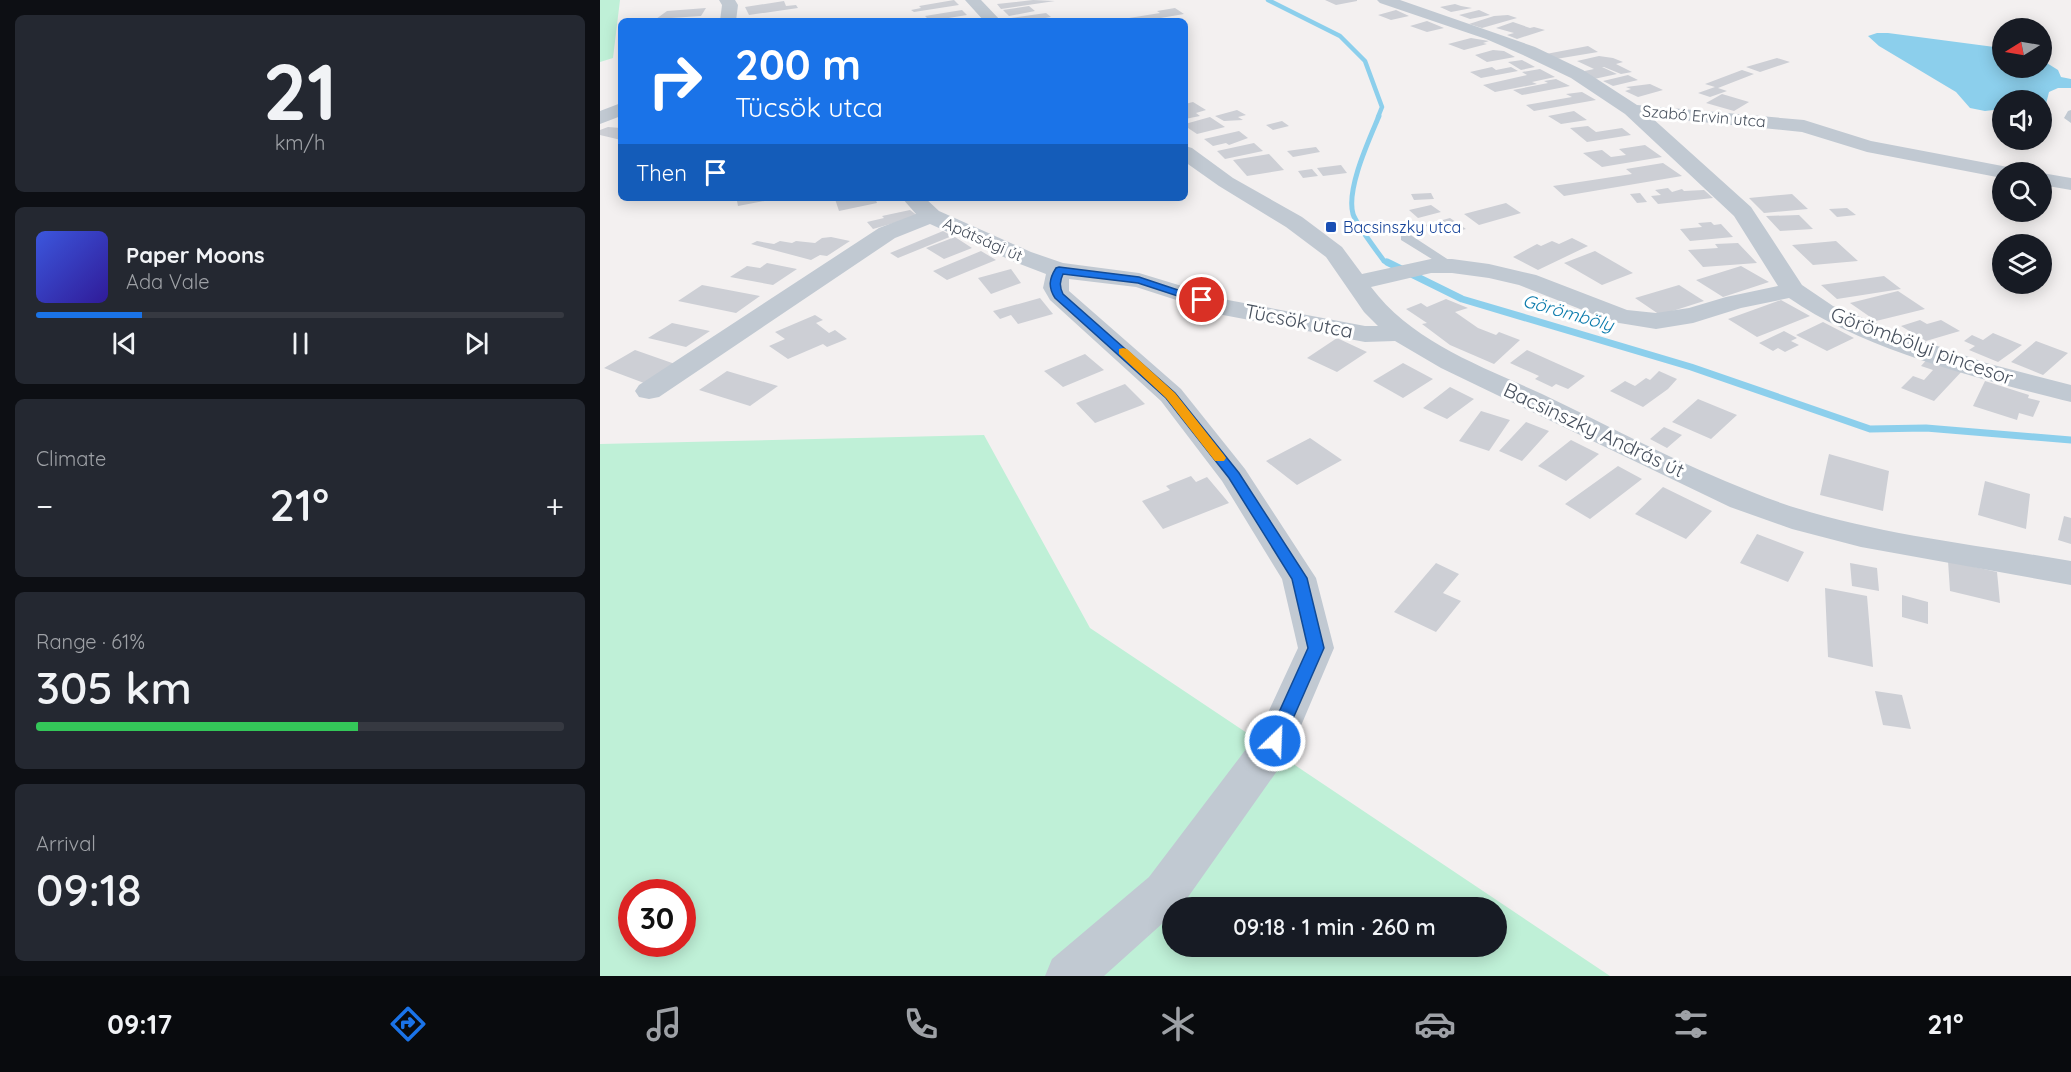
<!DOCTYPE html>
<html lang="en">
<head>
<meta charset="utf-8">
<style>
	:root { --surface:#171b24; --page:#242831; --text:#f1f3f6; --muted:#9ea1a6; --line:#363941; --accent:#1a73e8 }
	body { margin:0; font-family:Quicksand,sans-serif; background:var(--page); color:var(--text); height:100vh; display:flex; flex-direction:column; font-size:22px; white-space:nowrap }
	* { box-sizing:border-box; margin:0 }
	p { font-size:20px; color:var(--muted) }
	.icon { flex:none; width:33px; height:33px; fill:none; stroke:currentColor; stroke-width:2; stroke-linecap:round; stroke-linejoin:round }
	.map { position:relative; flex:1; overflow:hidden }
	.details { display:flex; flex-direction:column; gap:15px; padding:15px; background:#0d0f14; width:600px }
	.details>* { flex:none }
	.banner { position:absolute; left:18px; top:18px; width:570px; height:183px; border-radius:9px; box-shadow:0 3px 15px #0003; background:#1a73e8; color:#fff; overflow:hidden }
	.needle { width:39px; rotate:259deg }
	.controls { position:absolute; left:1392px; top:18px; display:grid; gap:12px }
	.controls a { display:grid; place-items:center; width:60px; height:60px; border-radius:50%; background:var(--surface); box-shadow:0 3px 15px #0003; font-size:30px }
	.speed { position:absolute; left:18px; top:879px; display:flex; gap:12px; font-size:30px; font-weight:700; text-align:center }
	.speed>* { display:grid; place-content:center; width:78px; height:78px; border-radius:50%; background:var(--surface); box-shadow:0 3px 15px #0003; line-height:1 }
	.speed .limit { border:9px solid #d22; background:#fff; color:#111 }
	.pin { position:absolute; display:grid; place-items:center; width:51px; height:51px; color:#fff; margin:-26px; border:3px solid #fff; border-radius:50%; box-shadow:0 2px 6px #0007 }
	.me { position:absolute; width:66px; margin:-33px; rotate:24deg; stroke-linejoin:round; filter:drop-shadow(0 0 4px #0008) }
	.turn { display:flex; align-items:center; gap:21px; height:126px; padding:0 18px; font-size:27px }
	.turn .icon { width:78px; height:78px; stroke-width:2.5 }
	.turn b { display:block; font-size:42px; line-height:51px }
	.then { display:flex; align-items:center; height:57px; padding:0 18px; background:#0003; gap:12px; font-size:22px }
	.big { font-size:45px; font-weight:600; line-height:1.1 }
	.details .tile { flex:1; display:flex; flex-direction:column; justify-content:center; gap:9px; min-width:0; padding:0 21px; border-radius:9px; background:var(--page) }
	.details .dial { align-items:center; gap:0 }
	.dial b { font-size:78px; line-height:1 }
	.song { display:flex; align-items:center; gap:18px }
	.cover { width:72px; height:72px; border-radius:9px; background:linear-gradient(135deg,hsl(230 70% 55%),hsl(250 70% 35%)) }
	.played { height:6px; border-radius:3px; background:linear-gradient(90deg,var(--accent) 20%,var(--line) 20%) }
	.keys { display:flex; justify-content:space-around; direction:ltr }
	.heat { display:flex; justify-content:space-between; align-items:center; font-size:33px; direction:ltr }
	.charge { height:9px; border-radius:4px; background:linear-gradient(90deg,#34c759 61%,var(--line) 0) }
	.trip { position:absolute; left:562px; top:897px; width:345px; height:60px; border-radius:30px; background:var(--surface); box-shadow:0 3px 15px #0003; font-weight:600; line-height:60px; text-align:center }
	.menu { display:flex; height:96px; justify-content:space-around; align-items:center; background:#090b0e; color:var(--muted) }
	.menu .icon { width:42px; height:42px }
	.menu .active { color:var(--accent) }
	.menu b { font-size:27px; color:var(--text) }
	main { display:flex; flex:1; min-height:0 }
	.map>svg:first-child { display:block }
	.green { fill:#bff0d7; fill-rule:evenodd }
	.water { fill:#8ccfec }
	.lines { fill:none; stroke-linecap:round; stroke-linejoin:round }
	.stream-far2 { stroke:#8ccfec; stroke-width:4.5 }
	.stream-far1 { stroke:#8ccfec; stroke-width:5 }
	.stream { stroke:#8ccfec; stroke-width:7 }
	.building { fill:#cdcfd5 }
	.lane { fill:#c1c9d2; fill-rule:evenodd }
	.street { fill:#c1c9d2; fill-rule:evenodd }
	.route { fill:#1a73e8; stroke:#114b97; stroke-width:1.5 }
	.slow { fill:#f59e0b }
	.transit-dot { fill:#1a4fb4; stroke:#fff; stroke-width:2 }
	.labels { text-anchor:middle; stroke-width:6; stroke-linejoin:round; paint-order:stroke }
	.far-street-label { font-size:16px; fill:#48515e; stroke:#fff }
	.far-transit-label { font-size:16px; fill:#164399; stroke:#fff; text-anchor:start }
	.far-water-label { font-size:18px; font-style:italic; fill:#0c7bac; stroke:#fff }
	.street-label { font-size:20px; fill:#48515e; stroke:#fff }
</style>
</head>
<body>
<main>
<section class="details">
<div class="tile dial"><b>21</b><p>km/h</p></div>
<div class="tile">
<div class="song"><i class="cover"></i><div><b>Paper Moons</b><p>Ada Vale</p></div></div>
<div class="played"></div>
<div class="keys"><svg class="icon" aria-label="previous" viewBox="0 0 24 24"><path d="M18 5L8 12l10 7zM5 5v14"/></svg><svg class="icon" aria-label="pause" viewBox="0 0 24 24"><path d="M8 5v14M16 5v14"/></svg><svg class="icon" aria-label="next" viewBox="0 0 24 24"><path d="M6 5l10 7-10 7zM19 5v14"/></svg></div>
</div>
<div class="tile"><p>Climate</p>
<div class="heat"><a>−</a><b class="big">21°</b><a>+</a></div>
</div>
<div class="tile"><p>Range · 61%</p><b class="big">305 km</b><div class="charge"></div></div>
<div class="tile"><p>Arrival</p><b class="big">09:18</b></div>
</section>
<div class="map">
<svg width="1471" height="976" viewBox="0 0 1471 976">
	<rect width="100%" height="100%" fill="#f3f0f0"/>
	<!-- green -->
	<path class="green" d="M 0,0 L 20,0 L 13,58 L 0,62 Z
		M 384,435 L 490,628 L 1010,976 L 0,976 L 0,444 ZM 32,892 L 82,892 L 82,944 L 32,944 ZM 573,908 L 897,908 L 897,946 L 573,946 Z"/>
	<!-- water -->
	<path class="water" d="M 1277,33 L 1288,33 L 1402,48 L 1402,68 L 1442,68 L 1442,60 L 1458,70 L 1461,77 L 1471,79 L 1471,88 L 1458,88 L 1449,92 L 1446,104 L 1442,104 L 1442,100 L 1402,100 L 1402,109 L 1385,111 L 1370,108 L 1356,92 L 1279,46 L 1268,36 Z"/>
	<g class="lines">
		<!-- stream-far2 -->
		<path class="stream-far2" d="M 668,0 L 740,36 L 765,61 L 782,107 L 778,117"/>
		<!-- stream-far1 -->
		<path class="stream-far1" d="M 779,116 C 769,140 746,189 753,214 C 756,224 777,251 784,261 L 790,264"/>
		<!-- stream -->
		<path class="stream" d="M 787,262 L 862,299 L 1091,367 L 1270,429 L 1326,428 L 1471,440"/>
	</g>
	<!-- building -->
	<path class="building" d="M 354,0 L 359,5 L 314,12 L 311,10 L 321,8 L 319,6 Z
		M 433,0 L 455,1 L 401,9 L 397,4 Z
		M 725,0 L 757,0 L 757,1 L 736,5 Z
		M 184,1 L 186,6 L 196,5 L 198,8 L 149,15 L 145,7 Z
		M 855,4 L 861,6 L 872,8 L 851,12 L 840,7 Z
		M 429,6 L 435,11 L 409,16 L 403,10 Z
		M 106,8 L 101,16 L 56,19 L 67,11 Z
		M 575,8 L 584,14 L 543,21 L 533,21 L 529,18 L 560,13 L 557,11 Z
		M 362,10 L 367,15 L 330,21 L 325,16 Z
		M 796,10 L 809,16 L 791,20 L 778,15 Z
		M 879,10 L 890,15 L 870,19 L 859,15 Z
		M 446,13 L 451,17 L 428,21 L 416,21 L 411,18 Z
		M 908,15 L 917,18 L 882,28 L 869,24 L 894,16 Z
		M 827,21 L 844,28 L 827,32 L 810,26 Z
		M 913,22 L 930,28 L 934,27 L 945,30 L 917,39 L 907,35 L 914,33 L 896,28 Z
		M 871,38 L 889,41 L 883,43 L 887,44 L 864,50 L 848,44 Z
		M 988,46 L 998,52 L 956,59 L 946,54 Z
		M 893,50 L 904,51 L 915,57 L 887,62 L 875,55 Z
		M 999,56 L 1013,58 L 1023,62 L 1016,64 L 1032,72 L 1021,74 L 1004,67 L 1002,67 L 1017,74 L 994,79 L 980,72 L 994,69 L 977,61 Z
		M 1177,58 L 1190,62 L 1160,72 L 1146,67 Z
		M 922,60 L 935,67 L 921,70 L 908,62 Z
		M 892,67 L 896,70 L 911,67 L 918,71 L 881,78 L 870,72 Z
		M 940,69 L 955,77 L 932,82 L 937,84 L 895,92 L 883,85 L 927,75 L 922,72 Z
		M 1142,70 L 1154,74 L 1118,88 L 1127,91 L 1110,97 L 1098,93 L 1115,87 L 1105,84 Z
		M 1028,75 L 1038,80 L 1013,86 L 1003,81 Z
		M 956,79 L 970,86 L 922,95 L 913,90 L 948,83 L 944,81 Z
		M 1050,84 L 1063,90 L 1038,97 L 1025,91 L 1031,89 L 1026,87 Z
		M 982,92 L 996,100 L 934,111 L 926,105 L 972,97 L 966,94 Z
		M 1122,94 L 1149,102 L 1134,111 L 1106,103 Z
		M 593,102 L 606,110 L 596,113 L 600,116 L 585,119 L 585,104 Z
		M 637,110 L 646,115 L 638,117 L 643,120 L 624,121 L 615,116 Z
		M 974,111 L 987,120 L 961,124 L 948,116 Z
		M 610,117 L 625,127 L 597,134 L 585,126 L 585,124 Z
		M 682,121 L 689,126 L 673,130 L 666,125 Z
		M 988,126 L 996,132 L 1022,128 L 1031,135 L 987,142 L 970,128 Z
		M 8,127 L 21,128 L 21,140 L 0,135 L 0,130 Z
		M 639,131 L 648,138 L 629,145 L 626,143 L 613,146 L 604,139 Z
		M 654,143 L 663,151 L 625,159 L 617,151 Z
		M 1045,145 L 1062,157 L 1002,167 L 983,153 L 1002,150 L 1011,157 L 1026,155 L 1019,149 Z
		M 716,147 L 720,152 L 693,157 L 687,151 Z
		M 669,154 L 684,170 L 647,176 L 633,160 Z
		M 1063,163 L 1082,176 L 964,196 L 953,186 L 1032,174 L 1026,169 Z
		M 741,165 L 747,173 L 723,176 L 717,168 Z
		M 712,169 L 718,176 L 703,178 L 698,171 Z
		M 1068,188 L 1072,192 L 1082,189 L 1084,191 L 1104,190 L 1113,198 L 1058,204 L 1051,196 L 1061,195 L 1055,190 Z
		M 831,193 L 834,199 L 814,200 L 811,194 Z
		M 1040,193 L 1047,202 L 1037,203 L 1030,194 Z
		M 1192,194 L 1208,209 L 1164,213 L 1149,198 Z
		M 153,198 L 174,198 L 175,199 L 138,206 L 137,201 Z
		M 242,198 L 275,198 L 277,203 L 239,211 L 235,199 Z
		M 906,203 L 921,213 L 879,225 L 864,214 Z
		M 831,205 L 841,212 L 818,218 L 809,210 Z
		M 1247,208 L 1256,215 L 1237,217 L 1229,209 Z
		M 310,210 L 318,216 L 273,229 L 267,222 L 284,218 L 282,216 Z
		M 1199,215 L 1213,229 L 1180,231 L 1166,216 Z
		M 850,218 L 866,229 L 840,236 L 825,225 Z
		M 1111,222 L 1114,225 L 1121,224 L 1133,237 L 1090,241 L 1080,229 L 1102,227 L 1098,223 Z
		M 343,231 L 352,236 L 298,258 L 290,253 Z
		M 231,237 L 250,241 L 227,256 L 220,255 L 211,260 L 151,244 L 157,241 L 174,244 L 180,241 L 192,243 L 196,241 L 215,243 L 222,238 Z
		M 355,237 L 372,248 L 344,259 L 326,248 Z
		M 972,238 L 988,246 L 938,270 L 913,257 L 937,244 L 941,246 L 952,241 L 959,244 Z
		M 1236,241 L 1258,261 L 1213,265 L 1192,245 Z
		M 1138,243 L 1157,263 L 1103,267 L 1088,250 L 1118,248 L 1115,244 Z
		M 381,251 L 396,260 L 347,280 L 333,271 Z
		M 995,251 L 1033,273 L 1002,285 L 964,263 Z
		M 167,263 L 197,269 L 173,285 L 130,277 L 147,266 L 160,268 Z
		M 1141,266 L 1169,282 L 1123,297 L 1096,280 Z
		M 411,269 L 421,283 L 391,294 L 378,278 Z
		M 1284,276 L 1301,289 L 1237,299 L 1221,285 Z
		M 102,285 L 160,296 L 136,313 L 78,301 Z
		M 1079,285 L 1104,301 L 1060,315 L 1035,298 Z
		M 1298,291 L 1325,309 L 1276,321 L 1250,303 Z
		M 440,298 L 453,314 L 418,324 L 411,315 L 400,319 L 393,311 Z
		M 846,299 L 868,308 L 855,312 L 878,328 L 896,335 L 899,332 L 920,340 L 894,364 L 850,345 L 822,324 L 827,323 L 806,309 L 821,303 L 827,307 Z
		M 1181,300 L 1210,316 L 1157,337 L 1128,319 Z
		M 215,315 L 223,320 L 216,323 L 229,333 L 235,330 L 247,339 L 227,347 L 223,344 L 188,359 L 169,346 L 185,339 L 175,332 Z
		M 1320,320 L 1327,324 L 1341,320 L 1360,331 L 1326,341 L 1301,326 Z
		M 1223,322 L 1254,338 L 1227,351 L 1196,335 Z
		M 72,323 L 110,331 L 86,347 L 48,338 Z
		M 1184,331 L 1197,338 L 1191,341 L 1199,345 L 1185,352 L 1178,348 L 1173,351 L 1159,343 Z
		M 1393,333 L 1422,345 L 1398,362 L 1369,350 L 1375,346 L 1364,341 L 1372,335 L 1383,340 Z
		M 737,338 L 767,352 L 737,372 L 707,358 Z
		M 1436,341 L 1468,353 L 1443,375 L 1411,362 Z
		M 35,350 L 75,364 L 44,383 L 4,368 Z
		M 927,350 L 985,376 L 968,389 L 956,384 L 952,387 L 935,379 L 939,376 L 910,363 Z
		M 485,354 L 504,370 L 463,387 L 444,371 Z
		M 1330,356 L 1364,369 L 1334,401 L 1301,388 L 1313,376 L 1324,380 L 1333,370 L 1321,366 Z
		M 803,363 L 833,379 L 803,398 L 773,381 Z
		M 127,371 L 178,386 L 150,406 L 99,390 Z
		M 1059,371 L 1077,379 L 1068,389 L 1043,407 L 1010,391 L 1025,381 L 1035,386 L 1046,378 L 1050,380 Z
		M 1385,381 L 1429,395 L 1428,398 L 1440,401 L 1433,417 L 1419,413 L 1417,420 L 1373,406 Z
		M 525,384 L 545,404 L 495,423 L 476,403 Z
		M 850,387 L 874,399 L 847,419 L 823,408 Z
		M 1098,399 L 1137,415 L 1111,439 L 1072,422 Z
		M 881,411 L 910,420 L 889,451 L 859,441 Z
		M 926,422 L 949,431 L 922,461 L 899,451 Z
		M 1064,427 L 1082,435 L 1067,448 L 1050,439 Z
		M 710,438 L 742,460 L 697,485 L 666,461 Z
		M 971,440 L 999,454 L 966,481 L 938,466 Z
		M 1229,454 L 1289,471 L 1283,511 L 1220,495 Z
		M 1018,466 L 1042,479 L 990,519 L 965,504 Z
		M 591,476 L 596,482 L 607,477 L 629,503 L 563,529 L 542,501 L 570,490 L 566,486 Z
		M 1385,481 L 1430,494 L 1426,529 L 1378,515 Z
		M 1063,487 L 1112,511 L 1086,539 L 1035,514 Z
		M 1464,516 L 1471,518 L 1471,544 L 1458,540 Z
		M 1157,534 L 1204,552 L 1188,582 L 1140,563 Z
		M 1348,561 L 1397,572 L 1400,603 L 1350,591 Z
		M 836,563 L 859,574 L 843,593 L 861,601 L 836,632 L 794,612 Z
		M 1250,563 L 1277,568 L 1279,591 L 1252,586 Z
		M 1225,588 L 1267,596 L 1273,667 L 1228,657 Z
		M 1302,595 L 1328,602 L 1328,624 L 1302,617 Z
		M 1275,691 L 1302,695 L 1311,729 L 1283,725 Z"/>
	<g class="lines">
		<!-- lane -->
		<path class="lane" d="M 1471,110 L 1471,123 L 1464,118 L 1468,111 Z
			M 805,233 L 809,234 L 858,266 L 856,269 L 848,269 L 801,240 L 801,234 Z"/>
		<!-- street -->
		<path class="street" d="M 119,0 L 135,0 L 138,5 L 136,21 L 120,21 L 122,5 Z
			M 365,0 L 381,0 L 401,21 L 384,21 Z
			M 777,0 L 800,0 L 935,47 L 983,70 L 1037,105 L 1204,120 L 1271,141 L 1413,168 L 1416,172 L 1402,172 L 1402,178 L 1267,152 L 1202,132 L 1051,117 L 1151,207 L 1202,285 L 1233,306 L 1303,334 L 1386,363 L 1471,385 L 1471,402 C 1382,380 1264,350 1189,298 L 1141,308 L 1093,323 L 1056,329 L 1013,322 L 919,285 L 889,278 L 852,273 L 831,273 L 771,287 C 812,342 881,366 942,394 C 1011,427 1080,464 1152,492 C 1249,532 1367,543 1471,561 L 1471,585 L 1261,547 L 1192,529 L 1130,507 L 841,368 L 795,341 L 765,342 L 623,315 L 536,287 L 469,279 L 469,291 L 581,389 L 645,469 L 716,578 L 734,648 L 689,754 L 581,907 L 573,908 L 573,914 L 504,976 L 445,976 L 452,959 L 549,877 L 659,732 L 698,648 L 682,579 L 622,481 L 561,401 L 450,300 L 443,288 L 446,274 L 415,262 L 330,224 L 295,238 L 59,397 L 49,399 L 39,397 L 35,391 L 39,385 L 279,228 L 316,214 L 302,198 L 325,198 L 339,211 L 431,252 L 463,263 L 539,273 L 628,300 L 765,326 L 778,326 L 764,312 L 726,257 L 686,227 L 619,186 L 585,162 L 585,146 L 592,148 L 633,178 L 702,217 L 742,247 L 762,274 L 831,259 L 852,259 L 889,264 L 936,275 L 1027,310 L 1056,313 L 1089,308 L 1126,297 L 1178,286 L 1134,216 L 1025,114 L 971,78 L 923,55 L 886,39 L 780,3 Z
			M 21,103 L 21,116 L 0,124 L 0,111 Z
			M 1442,173 L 1471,178 L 1471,190 L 1442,185 Z"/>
	</g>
	<!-- route -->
	<path class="route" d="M 459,267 L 539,277 L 608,300 L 602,304 L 538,283 L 463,274 C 460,281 459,286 463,294 L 575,393 L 639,473 L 707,578 L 724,648 L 681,746 L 675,749 L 668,746 L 666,741 L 708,648 L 692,579 L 629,478 L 566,398 L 455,298 C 448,287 449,279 456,268 Z"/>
	<!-- slow -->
	<path class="slow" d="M 523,348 L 527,349 L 575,393 L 624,455 L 626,458 L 624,461 L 615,461 L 566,398 L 519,354 L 519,349 Z"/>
	<!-- markers -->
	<rect class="transit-dot" x="725" y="221" width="12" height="12" rx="3"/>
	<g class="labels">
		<!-- far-street labels -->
		<g class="far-street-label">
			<text transform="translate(1104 116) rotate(5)" y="6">Szabó Ervin utca</text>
			<text transform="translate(383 239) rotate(24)" y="6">Apátsági út</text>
		</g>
		<!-- far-transit labels -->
		<g class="far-transit-label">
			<text x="743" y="233">Bacsinszky utca</text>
		</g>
		<!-- far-water labels -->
		<g class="far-water-label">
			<text transform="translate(968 313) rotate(16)" y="6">Görömböly</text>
		</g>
		<!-- street labels -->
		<g class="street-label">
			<text transform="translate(699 321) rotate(11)" y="7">Tücsök utca</text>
			<text transform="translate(1322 346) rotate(20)" y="7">Görömbölyi pincesor</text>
			<text transform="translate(994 430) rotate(25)" y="7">Bacsinszky András út</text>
		</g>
	</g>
</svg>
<div class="controls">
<a><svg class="needle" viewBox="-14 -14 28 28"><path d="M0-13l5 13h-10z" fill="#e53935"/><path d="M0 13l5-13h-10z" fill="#9ea1a6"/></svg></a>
<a><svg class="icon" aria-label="sound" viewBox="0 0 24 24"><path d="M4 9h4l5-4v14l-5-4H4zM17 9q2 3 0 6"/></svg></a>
<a><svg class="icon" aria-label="search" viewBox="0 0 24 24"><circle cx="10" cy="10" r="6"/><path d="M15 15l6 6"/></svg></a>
<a><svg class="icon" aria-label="layers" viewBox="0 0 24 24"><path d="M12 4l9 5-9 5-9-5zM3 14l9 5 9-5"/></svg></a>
</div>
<div class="speed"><div class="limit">30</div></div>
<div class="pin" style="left:602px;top:300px;background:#d93025"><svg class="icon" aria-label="arrive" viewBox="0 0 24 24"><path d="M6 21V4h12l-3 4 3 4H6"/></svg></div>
<svg class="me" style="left:675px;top:741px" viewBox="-20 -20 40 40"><circle r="17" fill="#1a73e8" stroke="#fff" stroke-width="3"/><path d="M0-11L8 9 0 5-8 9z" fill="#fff"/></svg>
<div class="trip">09:18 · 1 min · 260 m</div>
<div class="banner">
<div class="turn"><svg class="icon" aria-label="right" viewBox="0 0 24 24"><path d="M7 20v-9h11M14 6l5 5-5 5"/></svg><div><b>200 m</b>Tücsök utca</div></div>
<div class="then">Then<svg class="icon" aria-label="arrive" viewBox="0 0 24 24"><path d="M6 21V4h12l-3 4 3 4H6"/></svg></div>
</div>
</div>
</main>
<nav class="menu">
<b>09:17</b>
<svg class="icon active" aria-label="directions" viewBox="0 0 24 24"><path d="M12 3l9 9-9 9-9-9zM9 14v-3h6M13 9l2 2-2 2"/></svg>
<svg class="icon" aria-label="music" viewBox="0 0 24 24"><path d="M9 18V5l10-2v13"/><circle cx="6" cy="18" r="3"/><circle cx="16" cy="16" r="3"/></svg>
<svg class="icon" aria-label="phone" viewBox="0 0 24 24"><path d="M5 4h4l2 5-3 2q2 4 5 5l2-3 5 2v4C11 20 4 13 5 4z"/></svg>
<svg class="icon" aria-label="climate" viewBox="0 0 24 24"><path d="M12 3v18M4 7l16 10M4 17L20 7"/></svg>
<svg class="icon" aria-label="car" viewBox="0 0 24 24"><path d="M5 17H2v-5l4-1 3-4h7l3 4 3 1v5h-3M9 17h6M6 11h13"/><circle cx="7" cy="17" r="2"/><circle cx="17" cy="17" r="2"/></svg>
<svg class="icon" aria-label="filters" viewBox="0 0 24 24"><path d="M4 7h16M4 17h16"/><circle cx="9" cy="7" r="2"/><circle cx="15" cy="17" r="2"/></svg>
<b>21°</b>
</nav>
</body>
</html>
